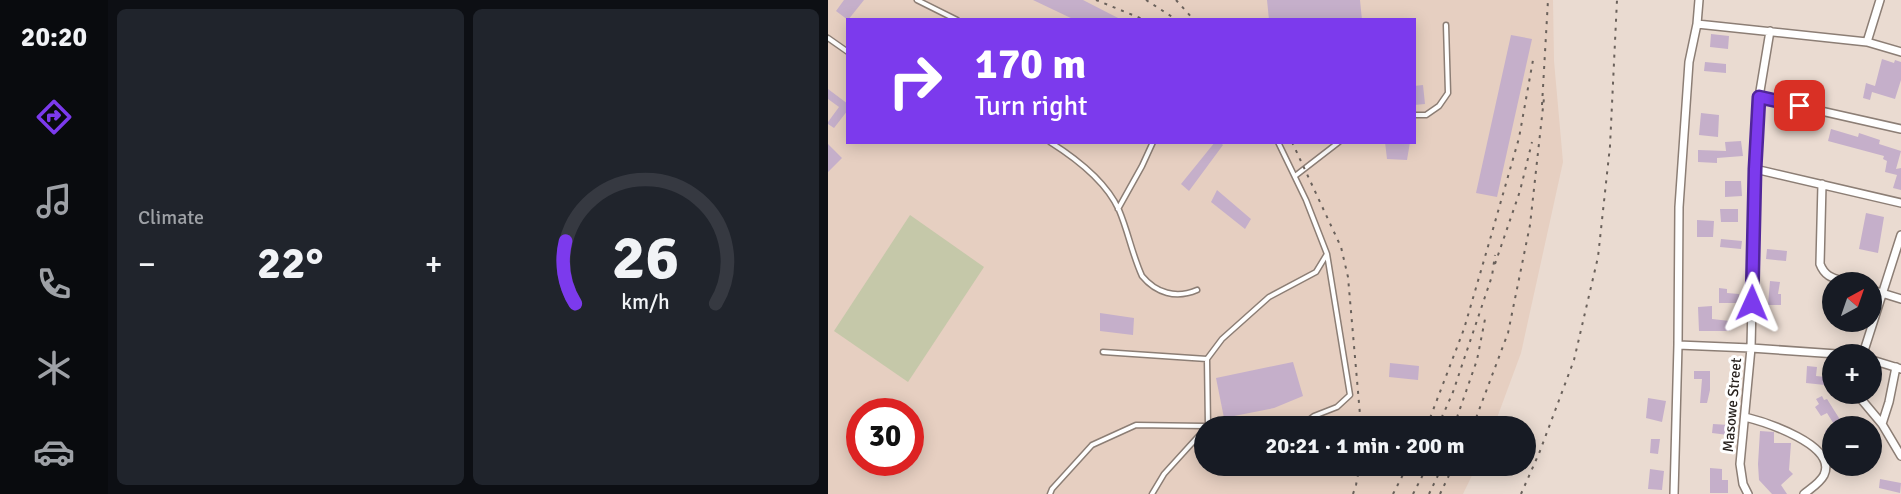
<!DOCTYPE html>
<html lang="en">
<head>
<meta charset="utf-8">
<style>
	:root { --surface:#171b24; --page:#20242c; --text:#f1f3f6; --muted:#9ea1a6; --line:#363941; --accent:#7c3aed }
	body { margin:0; font-family:Signika,sans-serif; background:var(--page); color:var(--text); height:100vh; display:flex; flex-direction:column; font-size:22px; white-space:nowrap }
	* { box-sizing:border-box; margin:0 }
	p { font-size:20px; color:var(--muted) }
	.icon { flex:none; width:33px; height:33px; fill:none; stroke:currentColor; stroke-width:2; stroke-linecap:round; stroke-linejoin:round }
	.map { position:relative; flex:1; overflow:hidden }
	.sheet { display:flex; flex-direction:column; gap:9px; padding:9px; background:#0d0f14; width:720px }
	.sheet>* { flex:none }
	.top-card { position:absolute; left:18px; top:18px; width:570px; height:126px; border-radius:0px; box-shadow:0 3px 15px #0003; background:#7c3aed; color:#fff; overflow:hidden }
	.needle { width:39px; rotate:40deg }
	.controls { position:absolute; left:994px; top:272px; display:grid; gap:12px }
	.controls a { display:grid; place-items:center; width:60px; height:60px; border-radius:50%; background:var(--surface); box-shadow:0 3px 15px #0003; font-size:30px }
	.speed { position:absolute; left:18px; top:398px; display:flex; gap:12px; font-size:30px; font-weight:700; text-align:center }
	.speed>* { display:grid; place-content:center; width:78px; height:78px; border-radius:50%; background:var(--surface); box-shadow:0 3px 15px #0003; line-height:1 }
	.speed .limit { border:9px solid #d22; background:#fff; color:#111 }
	.pin { position:absolute; display:grid; place-items:center; width:51px; height:51px; color:#fff; margin:-26px; border-radius:12px; box-shadow:0 3px 9px #0006 }
	.me { position:absolute; width:66px; margin:-33px; rotate:1deg; stroke-linejoin:round; filter:drop-shadow(0 0 4px #0008) }
	.turn { display:flex; align-items:center; gap:21px; height:126px; padding:0 30px; font-size:27px }
	.turn .icon { width:78px; height:78px; stroke-width:2.5 }
	.turn b { display:block; font-size:42px; line-height:51px }
	.big { font-size:45px; font-weight:700; line-height:1.1 }
	.sheet .tile { flex:1; display:flex; flex-direction:column; justify-content:center; gap:9px; min-width:0; padding:0 21px; border-radius:9px; background:var(--page) }
	.sheet .dial { align-items:center; gap:0 }
	.dial svg { height:156px; overflow:visible; fill:none; stroke:var(--line); stroke-width:7; stroke-linecap:round; text-anchor:middle }
	.dial text { fill:var(--text); stroke:none }
	.heat { display:flex; justify-content:space-between; align-items:center; font-size:33px; direction:ltr }
	.sheet .tiles { flex:1; display:grid; gap:9px; grid-template-columns:repeat(2,1fr) }
	.trip { position:absolute; left:366px; top:416px; width:342px; height:60px; border-radius:30px; background:var(--surface); box-shadow:0 3px 15px #0003; font-weight:700; line-height:60px; text-align:center }
	main { display:flex; flex:1; min-height:0 }
	.tab-bar { display:flex; flex-direction:column; width:108px; justify-content:space-around; align-items:center; background:#090b0e; color:var(--muted) }
	.tab-bar .icon { width:42px; height:42px }
	.tab-bar .active { color:var(--accent) }
	.tab-bar b { font-size:27px; color:var(--text) }
	.map>svg:first-child { display:block }
	.built { fill:#e6cfc1; fill-rule:evenodd }
	.green { fill:#c5c8a9 }
	.building { fill:#c5afca }
	.lines { fill:none; stroke-linecap:round; stroke-linejoin:round }
	.lane-casing { stroke:#8c7e75; stroke-width:7 }
	.street-casing { stroke:#8c7e75; stroke-width:10 }
	.lane { stroke:#fff; stroke-width:4 }
	.street { stroke:#fff; stroke-width:7 }
	.rail { stroke:#6a615b; stroke-width:2; stroke-dasharray:3 6; stroke-linecap:butt }
	.route-casing { stroke:#51269a; stroke-width:15 }
	.route { stroke:#7c3aed; stroke-width:10 }
	.labels { text-anchor:middle; stroke-width:6; stroke-linejoin:round; paint-order:stroke }
	.street-label { font-size:15px; fill:#28221e; stroke:#fff }
</style>
</head>
<body>
<main>
<nav class="tab-bar">
<b>20:20</b>
<svg class="icon active" aria-label="directions" viewBox="0 0 24 24"><path d="M12 3l9 9-9 9-9-9zM9 14v-3h6M13 9l2 2-2 2"/></svg>
<svg class="icon" aria-label="music" viewBox="0 0 24 24"><path d="M9 18V5l10-2v13"/><circle cx="6" cy="18" r="3"/><circle cx="16" cy="16" r="3"/></svg>
<svg class="icon" aria-label="phone" viewBox="0 0 24 24"><path d="M5 4h4l2 5-3 2q2 4 5 5l2-3 5 2v4C11 20 4 13 5 4z"/></svg>
<svg class="icon" aria-label="climate" viewBox="0 0 24 24"><path d="M12 3v18M4 7l16 10M4 17L20 7"/></svg>
<svg class="icon" aria-label="car" viewBox="0 0 24 24"><path d="M5 17H2v-5l4-1 3-4h7l3 4 3 1v5h-3M9 17h6M6 11h13"/><circle cx="7" cy="17" r="2"/><circle cx="17" cy="17" r="2"/></svg>
</nav>
<section class="sheet">
<div class="tiles">
<div class="tile"><p>Climate</p>
<div class="heat"><a>−</a><b class="big">22°</b><a>+</a></div>
</div>
<div class="tile dial"><svg viewBox="0 0 100 80">
<path d="M14 69A42 42 0 1 1 86 69"/>
<path d="M14 69A42 42 0 0 1 9 37" stroke="#7c3aed"/>
<text x="50" y="56" font-size="32" font-weight="700">26</text>
<text x="50" y="72" font-size="11">km/h</text>
</svg></div>
</div>
</section>
<div class="map">
<svg width="1073" height="494" viewBox="0 0 1073 494">
	<rect width="100%" height="100%" fill="#eadbd1"/>
	<!-- built -->
	<path class="built" d="M 0,0 L 725,0 L 726,61 L 735,162 L 693,353 L 666,426 L 376,426 L 376,465 L 649,465 L 635,494 L 0,494 ZM 20,20 L 586,20 L 586,142 L 20,142 ZM 32,411 L 82,411 L 82,462 L 32,462 Z"/>
	<!-- green -->
	<path class="green" d="M 82,215 L 156,267 L 80,382 L 6,331 Z"/>
	<!-- building -->
	<path class="building" d="M 16,0 L 36,0 L 20,20 L 8,11 Z
		M 205,0 L 255,0 L 294,20 L 247,20 Z
		M 439,0 L 532,0 L 534,20 L 441,20 Z
		M 883,34 L 901,36 L 900,49 L 882,47 Z
		M 683,35 L 704,39 L 669,197 L 648,193 Z
		M 1054,59 L 1066,63 L 1067,60 L 1073,62 L 1073,80 L 1067,99 L 1044,92 L 1042,100 L 1035,98 L 1038,83 L 1047,86 Z
		M 877,62 L 898,64 L 898,73 L 876,71 Z
		M 595,85 L 597,104 L 586,105 L 586,86 Z
		M 0,89 L 20,104 L 20,110 L 6,128 L 0,124 L 0,122 L 11,107 L 0,99 Z
		M 873,113 L 891,115 L 890,137 L 871,135 Z
		M 1003,129 L 1030,137 L 1031,133 L 1052,140 L 1051,144 L 1073,151 L 1068,169 L 1073,168 L 1073,190 L 1065,188 L 1069,175 L 1057,172 L 1059,161 L 1055,159 L 1056,156 L 1000,141 Z
		M 913,141 L 915,156 L 889,158 L 889,163 L 870,162 L 870,150 L 898,151 L 897,142 Z
		M 387,142 L 392,142 L 395,145 L 361,191 L 353,184 Z
		M 557,142 L 582,142 L 579,160 L 559,159 Z
		M 0,144 L 14,158 L 0,172 Z
		M 897,181 L 913,181 L 914,196 L 897,197 Z
		M 389,190 L 423,219 L 417,229 L 383,202 Z
		M 892,209 L 910,209 L 910,222 L 893,222 Z
		M 1038,213 L 1056,217 L 1050,253 L 1031,249 Z
		M 869,220 L 886,221 L 885,237 L 869,237 Z
		M 893,239 L 914,241 L 913,249 L 892,247 Z
		M 939,249 L 959,251 L 958,261 L 938,259 Z
		M 942,281 L 952,282 L 950,294 L 953,294 L 953,305 L 940,305 Z
		M 891,288 L 899,289 L 899,293 L 911,294 L 911,303 L 891,303 Z
		M 884,306 L 884,319 L 902,321 L 902,331 L 871,331 L 870,307 Z
		M 272,313 L 306,318 L 305,335 L 272,331 Z
		M 465,362 L 475,396 L 446,408 L 396,418 L 388,378 Z
		M 562,363 L 591,366 L 590,380 L 561,377 Z
		M 979,366 L 989,367 L 988,376 L 998,377 L 997,385 L 978,383 Z
		M 866,371 L 882,371 L 882,390 L 879,403 L 872,403 L 874,379 L 866,379 Z
		M 994,396 L 996,400 L 999,399 L 1016,426 L 1007,426 L 999,413 L 993,416 L 987,407 L 991,404 L 988,399 Z
		M 820,398 L 838,401 L 834,422 L 818,418 Z
		M 885,424 L 901,425 L 900,435 L 884,433 Z
		M 1005,426 L 1005,444 L 997,431 Z
		M 932,431 L 946,432 L 946,443 L 963,443 L 961,470 L 965,474 L 953,485 L 959,494 L 944,494 L 931,480 L 930,464 Z
		M 823,439 L 832,439 L 830,454 L 822,453 Z
		M 882,468 L 894,469 L 894,480 L 900,480 L 900,493 L 882,493 Z
		M 822,469 L 836,471 L 834,490 L 820,489 Z
		M 1052,479 L 1073,483 L 1072,493 L 1051,488 Z"/>
	<g class="lines">
		<defs>
			<path id="lane" d="M 89,0 L 129,20
				M 0,38 L 20,52
				M 586,115 L 598,115 L 611,106 L 620,93 L 618,25
				M 222,142 C 249,159 278,181 291,210 C 300,231 304,254 314,276 C 328,293 348,299 369,290
				M 467,176 L 511,142
				M 290,209 L 314,166 L 325,142
				M 275,352 L 379,359
				M 380,426 L 379,359 L 394,339 L 441,297 L 488,272 L 499,254 L 478,200 L 450,142
				M 473,426 L 486,416 L 509,407 L 522,395 L 499,254
				M 222,494 L 224,489 L 264,445 L 308,425 L 376,426
				M 324,494 L 336,474 L 376,430"/>
			<path id="street" d="M 869,24 L 1039,42 L 1073,52
				M 1039,42 L 1052,0
				M 931,97 L 1073,129
				M 927,169 L 1073,203
				M 994,184 L 992,264 C 997,277 1005,278 1018,282
				M 1044,290 L 1073,299
				M 850,345 L 923,348 L 1009,354
				M 1035,354 L 1073,235
				M 1044,360 L 1073,369
				M 1028,393 L 1054,424 L 1073,456
				M 917,417 C 937,422 1010,445 996,475 C 992,483 982,489 976,494
				M 1054,424 L 1061,402 L 1068,367
				M 846,494 L 850,345 L 851,207 L 861,62 L 869,24 L 871,0
				M 920,494 L 915,484 L 912,464 L 923,348 L 927,169 L 931,97 L 942,31"/>
		</defs>
		<!-- lane casing -->
		<use href="#lane" class="lane-casing"/>
		<!-- street casing -->
		<use href="#street" class="street-casing"/>
		<!-- lane -->
		<use href="#lane" class="lane"/>
		<!-- street -->
		<use href="#street" class="street"/>
		<!-- rail -->
		<path class="rail" d="M 268,0 L 317,20
			M 318,0 L 349,20
			M 348,0 L 366,20
			M 714,105 L 720,0
			M 464,142 L 513,247 L 520,277 L 533,426
			M 667,264 L 692,191 L 704,142
			M 599,426 L 636,329 L 661,243 L 691,138 L 705,60
			M 610,426 L 625,392 L 664,276 L 667,255
			M 626,426 L 649,360 L 658,314
			M 645,426 L 680,333 L 702,225 L 716,98
			M 525,494 L 528,485 L 532,465
			M 565,494 L 580,465
			M 585,494 L 600,465
			M 601,494 L 615,465
			M 612,494 L 626,465
			M 693,494 L 712,451 L 746,360 L 770,257 L 782,146 L 789,0"/>
	</g>
	<g class="lines">
		<defs>
			<path id="route" d="M 924,303 L 927,169 L 931,97 L 972,106"/>
		</defs>
		<!-- route casing -->
		<use href="#route" class="route-casing"/>
		<!-- route -->
		<use href="#route" class="route"/>
	</g>
	<g class="labels">
		<!-- street labels -->
		<g class="street-label">
			<text transform="translate(904 405) rotate(-85)" y="5">Masowe Street</text>
		</g>
	</g>
</svg>
<div class="controls">
<a><svg class="needle" viewBox="-14 -14 28 28"><path d="M0-13l5 13h-10z" fill="#e53935"/><path d="M0 13l5-13h-10z" fill="#9ea1a6"/></svg></a>
<a>+</a>
<a>−</a>
</div>
<div class="speed"><div class="limit">30</div></div>
<div class="pin" style="left:972px;top:106px;background:#d93025"><svg class="icon" aria-label="arrive" viewBox="0 0 24 24"><path d="M6 21V4h12l-3 4 3 4H6"/></svg></div>
<svg class="me" style="left:924px;top:303px" viewBox="-20 -20 40 40"><path d="M0-17L14 15 0 8-14 15z" fill="#7c3aed" stroke="#fff" stroke-width="4"/></svg>
<div class="trip">20:21 · 1 min · 200 m</div>
<div class="top-card">
<div class="turn"><svg class="icon" aria-label="right" viewBox="0 0 24 24"><path d="M7 20v-9h11M14 6l5 5-5 5"/></svg><div><b>170 m</b>Turn right</div></div>
</div>
</div>
</main>
</body>
</html>
